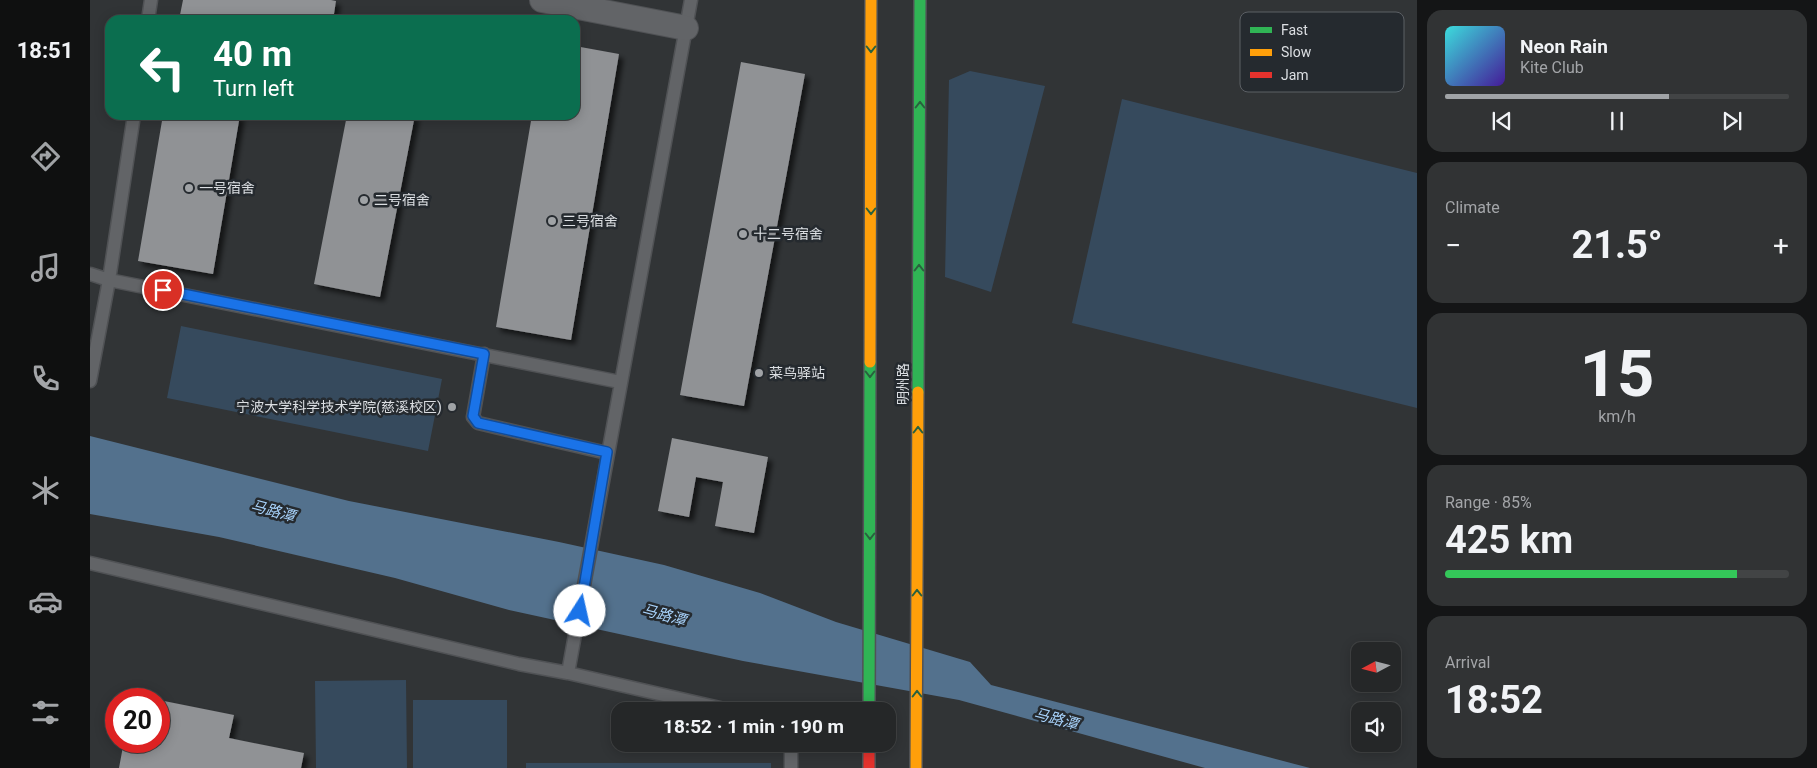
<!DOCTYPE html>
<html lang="en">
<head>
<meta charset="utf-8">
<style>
	:root { --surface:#252728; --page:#313334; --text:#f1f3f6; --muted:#a3a5a8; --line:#424445; --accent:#a0a3a6 }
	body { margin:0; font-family:Roboto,"Noto Sans SC",sans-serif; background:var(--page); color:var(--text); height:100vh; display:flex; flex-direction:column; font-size:19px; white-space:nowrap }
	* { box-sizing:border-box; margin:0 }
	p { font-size:16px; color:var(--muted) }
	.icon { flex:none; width:28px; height:28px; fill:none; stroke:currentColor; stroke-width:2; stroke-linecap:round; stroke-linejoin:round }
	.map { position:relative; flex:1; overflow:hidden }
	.drawer { display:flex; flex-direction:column; gap:10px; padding:10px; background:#141516; width:400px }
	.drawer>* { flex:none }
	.guide { position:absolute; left:15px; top:15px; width:475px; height:105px; border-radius:15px; box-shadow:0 2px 12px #0003,0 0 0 1px var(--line); background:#0b6e4f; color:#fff; overflow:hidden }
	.needle { width:32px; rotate:263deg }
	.fabs { position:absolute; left:1261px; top:642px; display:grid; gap:10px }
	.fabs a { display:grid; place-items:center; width:50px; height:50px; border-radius:10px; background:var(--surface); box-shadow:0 2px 12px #0003,0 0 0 1px var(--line); font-size:25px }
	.speed { position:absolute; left:15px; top:688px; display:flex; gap:10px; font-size:25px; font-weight:700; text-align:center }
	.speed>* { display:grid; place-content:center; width:65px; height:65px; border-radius:50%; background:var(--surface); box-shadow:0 2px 12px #0003,0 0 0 1px var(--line); line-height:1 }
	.speed .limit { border:8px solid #d22; background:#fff; color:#111 }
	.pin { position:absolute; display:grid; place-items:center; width:42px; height:42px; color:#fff; margin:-21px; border:2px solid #fff; border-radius:50%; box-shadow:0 1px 5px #0007 }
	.me { position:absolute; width:55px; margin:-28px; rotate:10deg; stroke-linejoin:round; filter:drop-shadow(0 0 4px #0008) }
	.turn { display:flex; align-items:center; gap:18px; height:105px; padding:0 25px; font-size:22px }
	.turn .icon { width:65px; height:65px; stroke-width:2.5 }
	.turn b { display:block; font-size:35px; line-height:42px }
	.big { font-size:38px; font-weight:700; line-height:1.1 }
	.drawer .widget { flex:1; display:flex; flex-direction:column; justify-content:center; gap:8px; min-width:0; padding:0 18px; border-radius:15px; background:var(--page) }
	.drawer .dial { align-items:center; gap:0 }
	.dial b { font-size:65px; line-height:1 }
	.song { display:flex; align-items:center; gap:15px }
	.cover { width:60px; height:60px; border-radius:8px; background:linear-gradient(135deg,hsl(180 70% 55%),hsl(260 70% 35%)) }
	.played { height:5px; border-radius:2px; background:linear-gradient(90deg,var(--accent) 65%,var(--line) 65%) }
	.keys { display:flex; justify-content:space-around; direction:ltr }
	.heat { display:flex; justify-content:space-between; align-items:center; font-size:28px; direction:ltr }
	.charge { height:8px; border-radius:4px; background:linear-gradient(90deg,#34c759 85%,var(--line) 0) }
	.trip { position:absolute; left:521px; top:702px; width:285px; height:50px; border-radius:15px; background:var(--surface); box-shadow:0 2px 12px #0003,0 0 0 1px var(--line); font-weight:700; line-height:50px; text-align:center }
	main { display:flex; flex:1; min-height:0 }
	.tabs { display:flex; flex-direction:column; width:90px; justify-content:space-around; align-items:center; background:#0f1010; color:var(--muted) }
	.tabs .icon { width:35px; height:35px }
	.tabs .current { color:var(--accent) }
	.tabs b { font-size:22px; color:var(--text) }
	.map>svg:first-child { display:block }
	.green { fill:#364a5d }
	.water { fill:#53718d }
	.building { fill:#909295; filter:url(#shadow) }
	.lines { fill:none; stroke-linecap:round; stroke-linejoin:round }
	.lane-casing { stroke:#505255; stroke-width:15 }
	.street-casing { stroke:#505255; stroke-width:26 }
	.fast-casing { stroke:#505255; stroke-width:14 }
	.slow-casing { stroke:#505255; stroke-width:14 }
	.jam-casing { stroke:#505255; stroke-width:14 }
	.lane { stroke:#626467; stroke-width:12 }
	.street { stroke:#626467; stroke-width:24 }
	.fast { stroke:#30b455; stroke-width:11 }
	.slow { stroke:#ff9f0a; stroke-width:11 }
	.jam { stroke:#e5322d; stroke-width:11 }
	.oneway { stroke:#29613e }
	.route-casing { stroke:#114b97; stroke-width:12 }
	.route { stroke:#1a73e8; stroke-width:9 }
	.poi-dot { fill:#a0a3a6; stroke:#252a2f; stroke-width:2 }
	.labels { text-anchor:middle; stroke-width:5; stroke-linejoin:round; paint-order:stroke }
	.poi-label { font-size:14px; fill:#dcdfe3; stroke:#252a2f; text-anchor:start }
	.street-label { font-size:14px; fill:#dcdfe3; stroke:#252a2f }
	.water-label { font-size:15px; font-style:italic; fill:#a9d4fd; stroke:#252a2f }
	.key { fill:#252a2f; stroke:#5c6065; stroke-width:1 }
	.key-label { font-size:14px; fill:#dcdfe3 }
</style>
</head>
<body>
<main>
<nav class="tabs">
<b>18:51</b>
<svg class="icon current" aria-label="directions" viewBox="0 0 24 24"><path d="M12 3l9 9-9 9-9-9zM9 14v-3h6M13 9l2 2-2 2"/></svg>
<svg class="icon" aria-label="music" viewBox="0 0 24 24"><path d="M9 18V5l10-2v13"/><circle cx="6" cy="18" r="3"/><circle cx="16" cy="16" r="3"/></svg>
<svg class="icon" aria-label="phone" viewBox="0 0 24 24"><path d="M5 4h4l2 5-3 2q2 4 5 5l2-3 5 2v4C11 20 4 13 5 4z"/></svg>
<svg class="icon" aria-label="climate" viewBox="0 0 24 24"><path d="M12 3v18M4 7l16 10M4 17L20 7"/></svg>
<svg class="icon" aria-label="car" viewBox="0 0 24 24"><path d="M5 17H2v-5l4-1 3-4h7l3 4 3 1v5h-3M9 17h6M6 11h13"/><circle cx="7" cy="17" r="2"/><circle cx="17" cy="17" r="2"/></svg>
<svg class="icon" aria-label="filters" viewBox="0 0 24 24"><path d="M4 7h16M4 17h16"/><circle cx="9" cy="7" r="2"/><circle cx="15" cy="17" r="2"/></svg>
</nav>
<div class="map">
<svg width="1327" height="768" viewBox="0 0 1327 768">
	<defs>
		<filter id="shadow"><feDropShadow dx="4.5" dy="4.5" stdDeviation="2.5" flood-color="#0009"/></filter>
	</defs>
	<rect width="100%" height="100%" fill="#313436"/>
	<!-- green -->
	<path class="green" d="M 880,71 L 955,86 L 901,292 L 855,277 L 859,80 Z
		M 1032,99 L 1327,173 L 1327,408 L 982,323 Z
		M 91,326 L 352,379 L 338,451 L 77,398 Z
		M 316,680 L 317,768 L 226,768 L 225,681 Z
		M 323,700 L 417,700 L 417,768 L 323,768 Z
		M 436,763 L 681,763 L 681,768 L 436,768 Z"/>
	<!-- water -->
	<path class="water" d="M 0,436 L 259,501 L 469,542 L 574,565 L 670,593 L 746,622 L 880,662 L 901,685 L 1220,768 L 1115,768 L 869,700 L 653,661 L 419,610 L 305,578 L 129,537 L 0,514 Z"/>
	<!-- building -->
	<path class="building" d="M 93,0 L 241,0 L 246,1 L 243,20 L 89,20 Z
		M 485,46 L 529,54 L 481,340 L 406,327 L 442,115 L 485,115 Z
		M 651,62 L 715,74 L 654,406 L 590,395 Z
		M 73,115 L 150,115 L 123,274 L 48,261 Z
		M 257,115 L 325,115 L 290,297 L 224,284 Z
		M 582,438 L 678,457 L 664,533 L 625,526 L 633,482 L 606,477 L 599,517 L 568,511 Z
		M 69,700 L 144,715 L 139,738 L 214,753 L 211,768 L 29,768 L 34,741 L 69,741 Z"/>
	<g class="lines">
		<defs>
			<path id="lane" d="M 58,20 L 61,0
				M 0,274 L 19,280 L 530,382
				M 394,354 L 383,417 L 388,423 L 517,453
				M 0,381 L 19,280 L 44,115
				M 0,563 L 429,664 L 478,673 L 643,711
				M 478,673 L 601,0
				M 697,744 L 701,750 L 701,768"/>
			<path id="street" d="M 452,0 L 596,28"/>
			<path id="fast" d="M 828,392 L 830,0
				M 779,711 L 780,362"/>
			<path id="slow" d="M 780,362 L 781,0
				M 826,768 L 828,392"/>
			<path id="jam" d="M 779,744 L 779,768"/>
		</defs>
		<!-- lane casing -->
		<use href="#lane" class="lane-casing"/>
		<!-- street casing -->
		<use href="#street" class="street-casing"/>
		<!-- fast casing -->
		<use href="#fast" class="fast-casing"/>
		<!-- slow casing -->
		<use href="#slow" class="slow-casing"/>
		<!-- jam casing -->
		<use href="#jam" class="jam-casing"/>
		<!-- lane -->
		<use href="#lane" class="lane"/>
		<!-- street -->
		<use href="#street" class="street"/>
		<!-- fast -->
		<use href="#fast" class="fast"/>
		<!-- slow -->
		<use href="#slow" class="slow"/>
		<!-- jam -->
		<use href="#jam" class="jam"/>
	</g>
	<!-- one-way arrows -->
	<defs><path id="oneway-chevron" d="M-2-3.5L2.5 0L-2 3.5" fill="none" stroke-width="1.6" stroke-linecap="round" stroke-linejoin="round" transform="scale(1.25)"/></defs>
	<g class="oneway">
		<use href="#oneway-chevron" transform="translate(781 49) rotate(90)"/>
		<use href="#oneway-chevron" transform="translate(830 105) rotate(-90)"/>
		<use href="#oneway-chevron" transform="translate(781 211) rotate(90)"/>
		<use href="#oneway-chevron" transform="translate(829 268) rotate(-90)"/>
		<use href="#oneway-chevron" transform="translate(780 374) rotate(90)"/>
		<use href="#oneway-chevron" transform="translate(828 430) rotate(-90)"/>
		<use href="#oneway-chevron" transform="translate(780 536) rotate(90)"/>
		<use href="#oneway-chevron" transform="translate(827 593) rotate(-90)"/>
		<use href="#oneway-chevron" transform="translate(827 694) rotate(-90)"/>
	</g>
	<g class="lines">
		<defs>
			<path id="route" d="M 73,290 L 394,354 L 383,416 L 388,423 L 517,452 L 490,611"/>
		</defs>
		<!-- route casing -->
		<use href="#route" class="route-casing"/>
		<!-- route -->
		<use href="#route" class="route"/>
	</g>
	<!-- markers -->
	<g class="poi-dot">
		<circle cx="99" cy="188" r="5"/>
		<circle cx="274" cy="200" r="5"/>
		<circle cx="462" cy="221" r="5"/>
		<circle cx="653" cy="234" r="5"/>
		<circle cx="669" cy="373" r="5"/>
		<circle cx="362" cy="407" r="5"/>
	</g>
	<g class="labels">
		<!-- poi labels -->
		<g class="poi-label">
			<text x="109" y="193">一号宿舍</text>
			<text x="284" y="205">二号宿舍</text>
			<text x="472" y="226">三号宿舍</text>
			<text x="663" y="239">十二号宿舍</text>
			<text x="679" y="378">菜鸟驿站</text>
			<text x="352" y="412" text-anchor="end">宁波大学科学技术学院(慈溪校区)</text>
		</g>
		<!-- street labels -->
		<g class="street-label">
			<text transform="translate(813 384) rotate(-90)" y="5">明州路</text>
		</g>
		<!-- water labels -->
		<g class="water-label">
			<text transform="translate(183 511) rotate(15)" y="5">马路潭</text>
			<text transform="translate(574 615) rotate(15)" y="5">马路潭</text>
			<text transform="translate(966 719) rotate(15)" y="5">马路潭</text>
		</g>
	</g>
	<!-- legend -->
	<rect x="1150" y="12" width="164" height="80" rx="8" class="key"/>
	<rect x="1160" y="27" width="22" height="6" fill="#30b455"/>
	<rect x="1160" y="49" width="22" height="7" fill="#ff9f0a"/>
	<rect x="1160" y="72" width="22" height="6" fill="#e5322d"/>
	<g class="key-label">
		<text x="1191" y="35">Fast</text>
		<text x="1191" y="57">Slow</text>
		<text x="1191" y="80">Jam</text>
	</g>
</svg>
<div class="fabs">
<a><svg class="needle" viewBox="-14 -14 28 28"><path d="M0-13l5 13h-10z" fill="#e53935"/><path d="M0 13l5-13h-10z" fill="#a3a5a8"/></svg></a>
<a><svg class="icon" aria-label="sound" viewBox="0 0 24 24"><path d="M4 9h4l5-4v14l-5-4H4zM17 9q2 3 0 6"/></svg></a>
</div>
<div class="speed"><div class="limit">20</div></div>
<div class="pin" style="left:73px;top:290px;background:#d93025"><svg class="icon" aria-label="arrive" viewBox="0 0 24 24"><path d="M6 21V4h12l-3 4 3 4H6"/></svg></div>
<svg class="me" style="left:490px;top:611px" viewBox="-20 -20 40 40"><circle r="19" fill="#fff"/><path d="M0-13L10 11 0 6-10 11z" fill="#1a73e8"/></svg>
<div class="trip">18:52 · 1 min · 190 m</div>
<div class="guide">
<div class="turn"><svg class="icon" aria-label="left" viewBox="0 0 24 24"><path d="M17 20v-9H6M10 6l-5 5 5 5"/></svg><div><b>40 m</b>Turn left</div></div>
</div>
</div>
<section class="drawer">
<div class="widget">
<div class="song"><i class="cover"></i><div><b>Neon Rain</b><p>Kite Club</p></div></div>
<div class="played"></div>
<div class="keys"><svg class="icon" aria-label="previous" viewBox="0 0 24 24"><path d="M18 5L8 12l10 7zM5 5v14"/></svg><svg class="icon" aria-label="pause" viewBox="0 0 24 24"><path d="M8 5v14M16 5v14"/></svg><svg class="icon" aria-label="next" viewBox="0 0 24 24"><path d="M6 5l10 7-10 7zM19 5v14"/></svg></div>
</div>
<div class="widget"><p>Climate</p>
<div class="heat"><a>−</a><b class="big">21.5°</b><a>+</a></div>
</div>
<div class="widget dial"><b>15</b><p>km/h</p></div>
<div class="widget"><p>Range · 85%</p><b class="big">425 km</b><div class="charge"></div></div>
<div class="widget"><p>Arrival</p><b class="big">18:52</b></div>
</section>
</main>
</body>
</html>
